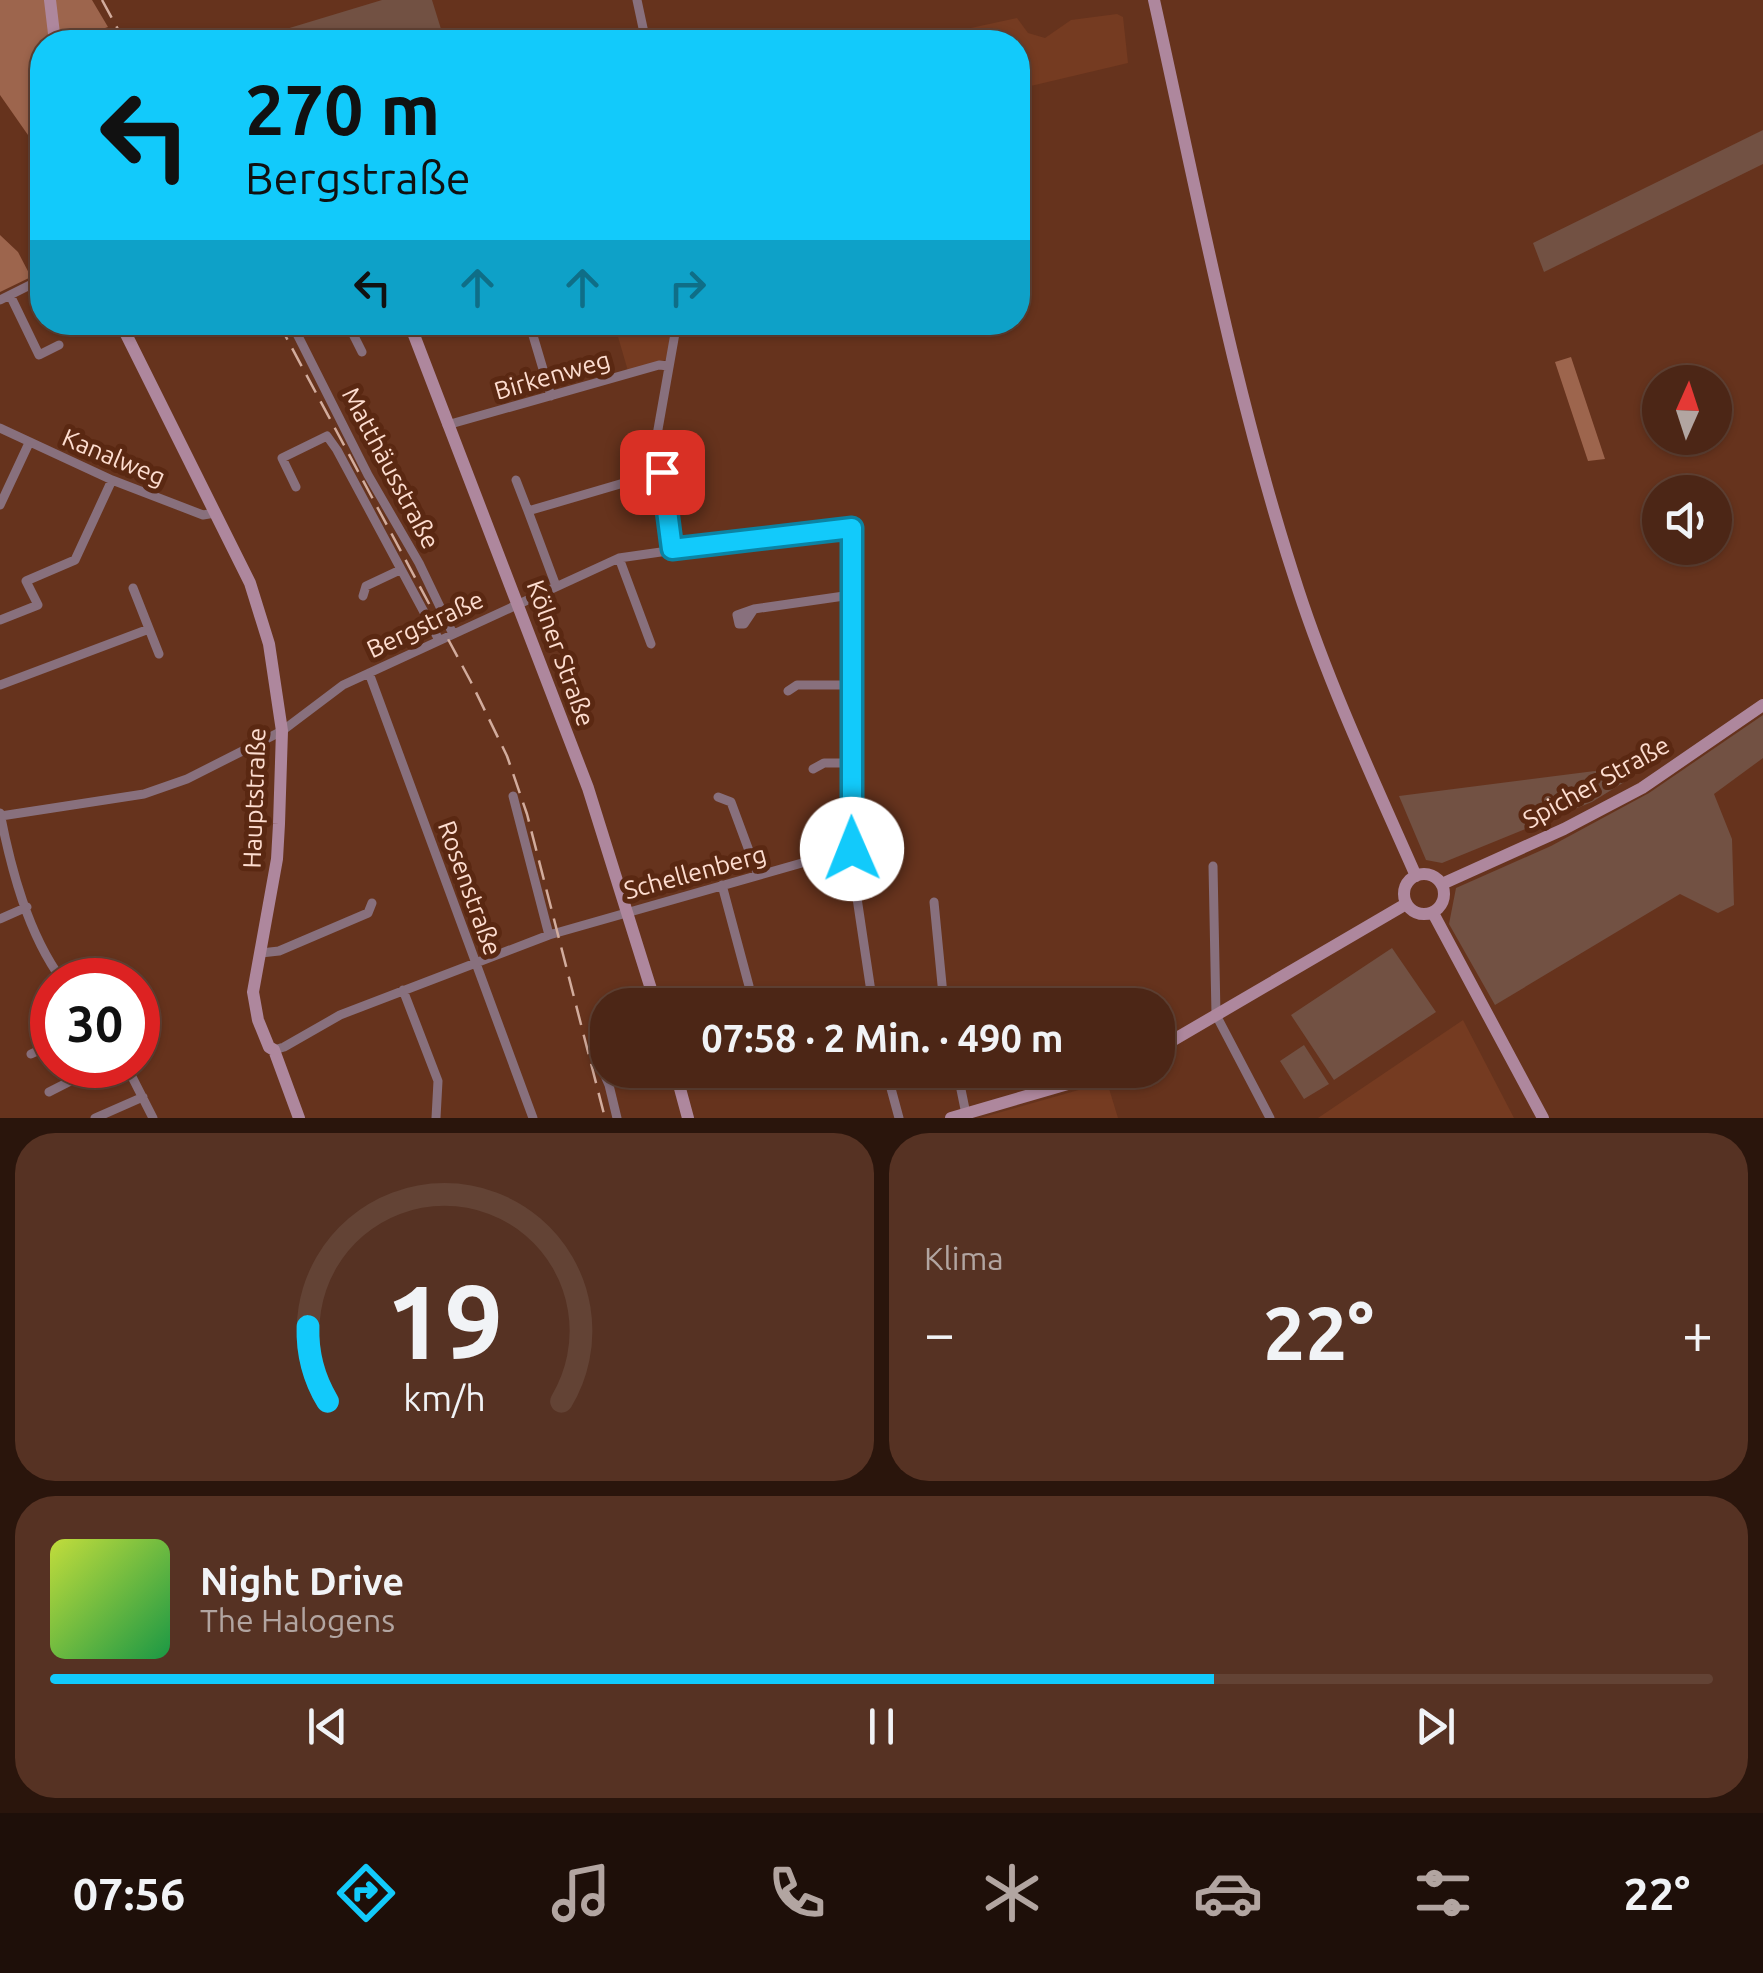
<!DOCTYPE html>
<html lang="de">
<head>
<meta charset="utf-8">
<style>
	:root { --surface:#4c2616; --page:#563223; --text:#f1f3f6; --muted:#b2a5a1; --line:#634335; --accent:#12cafb }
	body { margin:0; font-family:Ubuntu,sans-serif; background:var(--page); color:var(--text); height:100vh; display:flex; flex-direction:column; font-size:38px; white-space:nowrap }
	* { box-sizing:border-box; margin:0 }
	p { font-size:32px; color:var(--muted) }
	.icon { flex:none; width:55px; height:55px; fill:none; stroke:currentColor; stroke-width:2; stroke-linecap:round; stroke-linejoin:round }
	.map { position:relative; height:1118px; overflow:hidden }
	.details { display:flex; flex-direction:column; gap:15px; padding:15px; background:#2a150c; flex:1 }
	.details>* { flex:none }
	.guide { position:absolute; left:30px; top:30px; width:1000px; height:305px; border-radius:40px; box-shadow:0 2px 8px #0004,0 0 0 2px var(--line); background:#12cafb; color:#111; overflow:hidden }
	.needle { width:65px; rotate:3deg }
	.buttons { position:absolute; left:1642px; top:365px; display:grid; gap:20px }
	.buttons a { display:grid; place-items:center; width:90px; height:90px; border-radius:50%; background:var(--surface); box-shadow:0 2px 8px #0004,0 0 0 2px var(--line); font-size:50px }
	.speed { position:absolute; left:30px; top:958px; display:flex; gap:20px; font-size:50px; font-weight:700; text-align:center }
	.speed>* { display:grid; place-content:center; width:130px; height:130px; border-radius:50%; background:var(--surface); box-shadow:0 2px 8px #0004,0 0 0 2px var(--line); line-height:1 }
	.speed .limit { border:15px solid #d22; background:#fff; color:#111 }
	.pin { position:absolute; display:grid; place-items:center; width:85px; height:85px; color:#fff; margin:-42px; border-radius:20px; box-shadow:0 5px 15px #0006 }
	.me { position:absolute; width:110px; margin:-55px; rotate:359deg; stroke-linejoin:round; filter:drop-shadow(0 0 8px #0008) }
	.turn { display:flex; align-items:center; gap:35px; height:210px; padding:0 50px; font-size:45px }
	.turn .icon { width:130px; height:130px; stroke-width:2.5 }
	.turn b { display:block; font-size:70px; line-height:85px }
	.lanes { display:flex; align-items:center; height:95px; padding:0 50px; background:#0003; justify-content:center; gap:50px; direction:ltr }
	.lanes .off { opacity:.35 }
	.big { font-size:75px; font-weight:600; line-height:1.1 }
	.details .widget { flex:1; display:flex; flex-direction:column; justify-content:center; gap:15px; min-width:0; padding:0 35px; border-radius:40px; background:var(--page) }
	.details .dial { align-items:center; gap:0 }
	.dial svg { height:260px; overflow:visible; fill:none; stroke:var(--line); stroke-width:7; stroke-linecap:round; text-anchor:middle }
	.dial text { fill:var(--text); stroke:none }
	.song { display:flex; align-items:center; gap:30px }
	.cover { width:120px; height:120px; border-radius:15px; background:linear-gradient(135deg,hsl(70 70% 55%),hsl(140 70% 35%)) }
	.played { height:10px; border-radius:5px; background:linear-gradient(90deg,var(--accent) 70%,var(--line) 70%) }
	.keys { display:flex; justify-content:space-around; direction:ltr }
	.heat { display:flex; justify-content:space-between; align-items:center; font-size:55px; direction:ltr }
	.details .tiles { flex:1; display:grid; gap:15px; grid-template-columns:1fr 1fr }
	.widget:last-child { grid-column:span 2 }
	.trip { position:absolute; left:590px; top:988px; width:585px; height:100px; border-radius:40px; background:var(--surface); box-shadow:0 2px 8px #0004,0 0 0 2px var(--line); font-weight:600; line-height:100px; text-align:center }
	.tab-bar { display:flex; height:160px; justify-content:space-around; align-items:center; background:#1e0f09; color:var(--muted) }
	.tab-bar .icon { width:70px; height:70px }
	.tab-bar .selected { color:var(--accent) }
	.tab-bar b { font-size:45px; color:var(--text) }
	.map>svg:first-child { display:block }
	.built { fill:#753b21 }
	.green { fill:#725143 }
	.forest { fill:#9d654d }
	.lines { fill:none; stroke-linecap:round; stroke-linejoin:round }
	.street { stroke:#88707d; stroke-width:9 }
	.secondary { stroke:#ae879d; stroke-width:12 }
	.rail { stroke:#d2ac9d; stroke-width:2.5; stroke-dasharray:20 10; stroke-linecap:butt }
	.route-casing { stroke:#0c83a3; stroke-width:25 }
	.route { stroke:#12cafb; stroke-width:18 }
	.labels { text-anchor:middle; stroke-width:10; stroke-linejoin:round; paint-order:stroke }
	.street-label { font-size:25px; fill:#fdddd0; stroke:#5a2812 }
</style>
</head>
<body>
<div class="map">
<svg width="1763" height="1118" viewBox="0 0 1763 1118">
	<rect width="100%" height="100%" fill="#66331d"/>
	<!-- built -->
	<path class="built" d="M 1117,14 L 1123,17 L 1128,63 L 1018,89 L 1018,42 L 906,42 L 1017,18 L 1028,33 L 1045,38 L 1071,20 Z
		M 614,323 L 674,323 L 668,359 L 628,371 Z
		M 1463,1020 L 1514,1118 L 1318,1118 Z
		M 1107,1082 L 1118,1118 L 980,1118 Z"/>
	<!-- green -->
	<path class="green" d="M 382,0 L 432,0 L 445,42 L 243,42 Z
		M 1763,130 L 1763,164 L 1544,272 L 1533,243 Z
		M 1763,715 L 1763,758 L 1714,794 L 1732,839 L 1734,905 L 1718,913 L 1680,894 L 1495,1005 L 1449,924 L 1456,888 L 1551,846 L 1649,793 Z
		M 1634,766 L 1634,776 L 1592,802 L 1442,863 L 1426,860 L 1399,796 Z
		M 1392,948 L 1436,1012 L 1334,1080 L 1291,1015 Z
		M 1304,1045 L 1329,1084 L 1304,1099 L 1280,1061 Z"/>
	<!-- forest -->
	<path class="forest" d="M 0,0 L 92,0 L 108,27 L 65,42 L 42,42 L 42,155 L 0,95 Z
		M 0,235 L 18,252 L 31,277 L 0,292 Z
		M 1571,357 L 1605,459 L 1588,461 L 1555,362 Z"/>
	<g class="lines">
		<!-- street -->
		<path class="street" d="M 637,0 L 646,42
			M 10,295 L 39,355 L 59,345
			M 0,300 L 42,279
			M 291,322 L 368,475 L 419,563 L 453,634
			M 347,322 L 362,352
			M 529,322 L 551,396
			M 447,425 L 659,365 L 669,366
			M 0,428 L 112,480 L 203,515 L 215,513
			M 516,480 L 528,511
			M 296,487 L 282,458 L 327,436 L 337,450 L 439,640
			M 0,505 L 29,443
			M 672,549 L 657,435 L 677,322
			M 619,558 L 651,644
			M 556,586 L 528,511 L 661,472
			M 133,588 L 159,654
			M 363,596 L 366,586 L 400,570
			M 754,609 L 744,624 L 739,624 L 737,615 L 754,609 L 851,595
			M 0,620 L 38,605 L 26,581 L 75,560 L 112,480
			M 369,673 L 533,1118
			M 0,685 L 149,629
			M 788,691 L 797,685 L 850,685
			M 813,769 L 824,763 L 851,763
			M 513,796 L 549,935
			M 718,797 L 731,802 L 758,875
			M 0,813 C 11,869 28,934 62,980
			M 1,816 L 144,794 L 187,779 L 282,731 L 343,685 L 619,558 L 828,528 L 851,527 L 851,849 L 857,868 L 857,898 L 873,1005
			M 1213,866 L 1216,1015 L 1270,1118
			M 722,885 L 749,986
			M 934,902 L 944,1005
			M 0,919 L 27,907
			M 261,953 L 279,951 L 368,913 L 372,903
			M 403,990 L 438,1081 L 436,1118
			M 274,1050 L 284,1047 L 340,1015 L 549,935 L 851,849
			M 595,1053 L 609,1085 L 617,1118
			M 31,1054 L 52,1044
			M 126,1065 L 153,1118
			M 886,1070 L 899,1118
			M 957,1070 L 966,1114
			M 49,1092 L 102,1065
			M 95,1118 L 143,1097"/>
		<!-- secondary -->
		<path class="secondary" d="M 50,0 L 55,42
			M 1154,0 C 1198,197 1235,397 1298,589 C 1330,687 1374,781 1416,876
			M 120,322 L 250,583 L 269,644 L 282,731 L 279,824 L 277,859 L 253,992 L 258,1020 L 269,1047 L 274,1050 L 299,1118
			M 409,322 L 588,788 L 656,1005
			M1404 894a20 20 0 1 1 40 0a20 20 0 1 1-40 0Z
			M 1442,884 L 1564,829 L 1642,788 L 1763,705
			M 1433,913 L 1543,1118
			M 1158,1049 L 1406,904
			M 675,1070 L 688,1118
			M 951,1118 L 1116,1070"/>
		<!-- rail -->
		<path class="rail" d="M 102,0 L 125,42
			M 278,322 L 471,682 L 507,756 L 527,814 L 605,1118"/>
	</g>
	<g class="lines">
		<defs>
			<path id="route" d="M 662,472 L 672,549 L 852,528 L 852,849"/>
		</defs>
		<!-- route casing -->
		<use href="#route" class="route-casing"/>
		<!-- route -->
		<use href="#route" class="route"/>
	</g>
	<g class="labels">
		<!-- street labels -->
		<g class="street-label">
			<text transform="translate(552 375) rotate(-16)" y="9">Birkenweg</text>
			<text transform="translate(114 457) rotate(23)" y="9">Kanalweg</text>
			<text transform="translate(391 468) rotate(62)" y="9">Matthäusstraße</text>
			<text transform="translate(425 624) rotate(-25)" y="9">Bergstraße</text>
			<text transform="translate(561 653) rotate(70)" y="9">Kölner Straße</text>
			<text transform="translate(1596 782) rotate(-29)" y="9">Spicher Straße</text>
			<text transform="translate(254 798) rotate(-88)" y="9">Hauptstraße</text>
			<text transform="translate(695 872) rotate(-15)" y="9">Schellenberg</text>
			<text transform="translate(470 888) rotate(70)" y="9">Rosenstraße</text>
		</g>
	</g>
</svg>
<div class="buttons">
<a><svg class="needle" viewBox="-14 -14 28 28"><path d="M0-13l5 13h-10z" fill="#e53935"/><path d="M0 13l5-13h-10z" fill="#b2a5a1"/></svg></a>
<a><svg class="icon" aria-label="sound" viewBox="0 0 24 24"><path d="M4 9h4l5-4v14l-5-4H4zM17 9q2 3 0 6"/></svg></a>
</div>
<div class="speed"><div class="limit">30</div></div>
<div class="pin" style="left:662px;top:472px;background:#d93025"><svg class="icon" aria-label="arrive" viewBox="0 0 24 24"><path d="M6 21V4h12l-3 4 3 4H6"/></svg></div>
<svg class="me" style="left:852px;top:849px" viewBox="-20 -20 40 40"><circle r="19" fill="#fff"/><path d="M0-13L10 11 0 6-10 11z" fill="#12cafb"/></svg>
<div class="trip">07:58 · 2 Min. · 490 m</div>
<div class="guide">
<div class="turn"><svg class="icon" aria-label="left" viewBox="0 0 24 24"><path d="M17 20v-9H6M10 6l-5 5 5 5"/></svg><div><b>270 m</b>Bergstraße</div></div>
<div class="lanes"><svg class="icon" aria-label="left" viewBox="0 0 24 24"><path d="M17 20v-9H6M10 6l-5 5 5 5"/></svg><svg class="icon off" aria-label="ahead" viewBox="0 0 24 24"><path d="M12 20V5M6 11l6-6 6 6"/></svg><svg class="icon off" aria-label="ahead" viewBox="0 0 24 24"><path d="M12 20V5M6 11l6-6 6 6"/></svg><svg class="icon off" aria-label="right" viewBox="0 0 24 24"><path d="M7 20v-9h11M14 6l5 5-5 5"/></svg></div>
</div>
</div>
<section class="details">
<div class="tiles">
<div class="widget dial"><svg viewBox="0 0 100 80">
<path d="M14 69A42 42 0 1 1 86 69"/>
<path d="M14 69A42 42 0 0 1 8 46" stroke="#12cafb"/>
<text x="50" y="56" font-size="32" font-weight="700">19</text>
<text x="50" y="72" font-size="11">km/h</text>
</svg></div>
<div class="widget"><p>Klima</p>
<div class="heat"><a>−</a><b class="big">22°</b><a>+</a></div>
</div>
<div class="widget">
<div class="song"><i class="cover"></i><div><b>Night Drive</b><p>The Halogens</p></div></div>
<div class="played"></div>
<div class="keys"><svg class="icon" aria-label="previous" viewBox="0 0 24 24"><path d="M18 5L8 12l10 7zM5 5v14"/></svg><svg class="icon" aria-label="pause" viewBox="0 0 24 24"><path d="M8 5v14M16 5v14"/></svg><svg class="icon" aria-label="next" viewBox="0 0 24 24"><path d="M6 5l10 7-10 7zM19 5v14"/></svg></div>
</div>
</div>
</section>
<nav class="tab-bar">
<b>07:56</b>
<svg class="icon selected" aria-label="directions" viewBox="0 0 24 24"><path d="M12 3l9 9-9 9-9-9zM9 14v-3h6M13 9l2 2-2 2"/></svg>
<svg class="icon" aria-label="music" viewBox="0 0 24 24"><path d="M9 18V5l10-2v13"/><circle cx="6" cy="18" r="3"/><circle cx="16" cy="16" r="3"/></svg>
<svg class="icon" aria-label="phone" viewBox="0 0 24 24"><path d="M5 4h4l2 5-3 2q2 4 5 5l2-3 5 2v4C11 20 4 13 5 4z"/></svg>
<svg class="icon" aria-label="climate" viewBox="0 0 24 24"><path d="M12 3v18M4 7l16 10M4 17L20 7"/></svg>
<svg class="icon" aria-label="car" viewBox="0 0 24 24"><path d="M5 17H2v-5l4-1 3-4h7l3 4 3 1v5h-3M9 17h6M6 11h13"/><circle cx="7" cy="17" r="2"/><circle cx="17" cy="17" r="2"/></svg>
<svg class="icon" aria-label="filters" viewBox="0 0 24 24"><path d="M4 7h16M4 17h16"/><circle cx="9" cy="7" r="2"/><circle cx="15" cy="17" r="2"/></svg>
<b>22°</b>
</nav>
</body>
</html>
